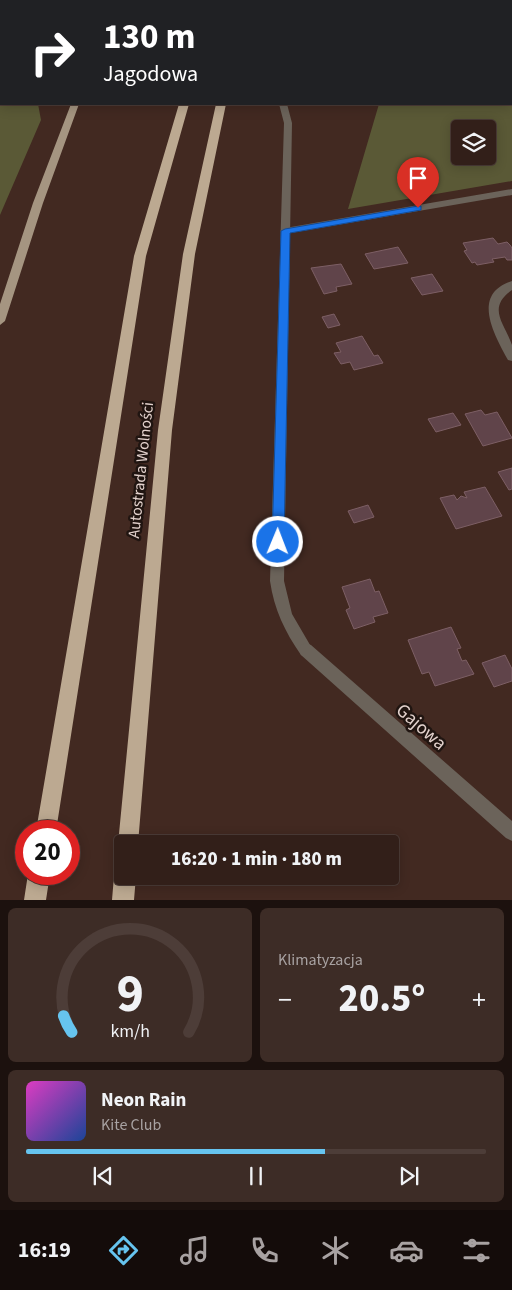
<!DOCTYPE html>
<html lang="pl">
<head>
<meta charset="utf-8">
<style>
	:root { --surface:#321f19; --page:#3d2c26; --text:#f1f3f6; --muted:#a8a2a2; --line:#4d3d38; --accent:#66c4ef }
	body { margin:0; font-family:"Source Sans 3",sans-serif; background:var(--page); color:var(--text); height:100vh; display:flex; flex-direction:column; font-size:19px; white-space:nowrap }
	* { box-sizing:border-box; margin:0 }
	p { font-size:16px; color:var(--muted) }
	.icon { flex:none; width:28px; height:28px; fill:none; stroke:currentColor; stroke-width:2; stroke-linecap:round; stroke-linejoin:round }
	.map { position:relative; height:900px; overflow:hidden }
	.sheet { display:flex; flex-direction:column; gap:8px; padding:8px; background:#1c110e; flex:1 }
	.sheet>* { flex:none }
	.hud { position:absolute; left:0px; top:0px; width:512px; height:105px; box-shadow:0 2px 12px #0003,0 0 0 1px var(--line); background:#202124; color:#fff; overflow:hidden }
	.controls { position:absolute; left:451px; top:120px; display:grid; gap:10px }
	.controls a { display:grid; place-items:center; width:45px; height:45px; border-radius:5px; background:var(--surface); box-shadow:0 2px 12px #0003,0 0 0 1px var(--line); font-size:25px }
	.speed { position:absolute; left:15px; top:820px; display:flex; gap:10px; font-size:25px; font-weight:700; text-align:center }
	.speed>* { display:grid; place-content:center; width:65px; height:65px; border-radius:50%; background:var(--surface); box-shadow:0 2px 12px #0003,0 0 0 1px var(--line); line-height:1 }
	.speed .limit { border:8px solid #d22; background:#fff; color:#111 }
	.pin { position:absolute; display:grid; place-items:center; width:42px; height:42px; color:#fff; margin:-51px -21px; border-radius:50% 50% 50% 0; rotate:-45deg; box-shadow:0 0 5px #0007 }
	.pin .icon { rotate:45deg }
	.me { position:absolute; width:55px; margin:-28px; rotate:1deg; stroke-linejoin:round; filter:drop-shadow(0 0 4px #0008) }
	.turn { display:flex; align-items:center; gap:18px; height:105px; padding:0 20px; font-size:22px }
	.turn .icon { width:65px; height:65px; stroke-width:2.5 }
	.turn b { display:block; font-size:35px; line-height:42px }
	.big { font-size:38px; font-weight:800; line-height:1.1 }
	.sheet .tile { flex:1; display:flex; flex-direction:column; justify-content:center; gap:8px; min-width:0; padding:0 18px; border-radius:8px; background:var(--page) }
	.sheet .dial { align-items:center; gap:0 }
	.dial svg { height:130px; overflow:visible; fill:none; stroke:var(--line); stroke-width:7; stroke-linecap:round; text-anchor:middle }
	.dial text { fill:var(--text); stroke:none }
	.song { display:flex; align-items:center; gap:15px }
	.cover { width:60px; height:60px; border-radius:8px; background:linear-gradient(135deg,hsl(310 70% 55%),hsl(220 70% 35%)) }
	.played { height:5px; border-radius:2px; background:linear-gradient(90deg,var(--accent) 65%,var(--line) 65%) }
	.keys { display:flex; justify-content:space-around; direction:ltr }
	.heat { display:flex; justify-content:space-between; align-items:center; font-size:28px; direction:ltr }
	.sheet .tiles { flex:1; display:grid; gap:8px; grid-template-columns:1fr 1fr }
	.tile:last-child { grid-column:span 2 }
	.trip { position:absolute; left:114px; top:835px; width:285px; height:50px; border-radius:5px; background:var(--surface); box-shadow:0 2px 12px #0003,0 0 0 1px var(--line); font-weight:800; line-height:50px; text-align:center }
	.dock { display:flex; height:80px; justify-content:space-around; align-items:center; background:#140c0a; color:var(--muted) }
	.dock .icon { width:35px; height:35px }
	.dock .selected { color:var(--accent) }
	.dock b { font-size:22px; color:var(--text) }
	.map>svg:first-child { display:block }
	.green { fill:#5a5936; fill-rule:evenodd }
	.building { fill:#60444a; stroke:#7d5f65 }
	.lines { fill:none; stroke-linecap:round; stroke-linejoin:round }
	.service { fill:#6b635a; fill-rule:evenodd }
	.minor { fill:#6b635a; fill-rule:evenodd }
	.primary { fill:#a59581; fill-rule:evenodd }
	.motorway { fill:#bca991; fill-rule:evenodd }
	.route { fill:#1a73e8; stroke:#114b97 }
	.labels { text-anchor:middle; stroke-width:5; stroke-linejoin:round; paint-order:stroke }
	.street-label { font-size:16px; fill:#e3d2cd; stroke:#201511 }
	.near-street-label { font-size:19px; fill:#e3d2cd; stroke:#201511 }
</style>
</head>
<body>
<div class="map">
<svg width="512" height="900" viewBox="0 0 512 900">
	<rect width="100%" height="100%" fill="#422921"/>
	<!-- green -->
	<path class="green" d="M 0,0 L 20,0 L 1,1 L 1,104 L 38,104 L 41,120 L 0,215 Z
		M 152,0 L 366,0 L 366,1 Z
		M 409,0 L 512,0 L 512,181 L 348,209 L 379,104 L 511,104 L 511,1 ZM 460,129 L 488,129 L 488,156 L 460,156 Z"/>
	<!-- building -->
	<path class="building" d="M 493,238 L 498,244 L 507,242 L 510,245 L 512,248 L 512,260 L 507,260 L 505,257 L 492,259 L 494,262 L 477,265 L 475,262 L 472,263 L 464,251 L 467,250 L 463,243 Z
		M 398,247 L 408,263 L 374,269 L 365,254 Z
		M 341,264 L 352,284 L 336,287 L 337,291 L 324,294 L 311,268 Z
		M 432,274 L 443,291 L 422,295 L 411,278 Z
		M 334,314 L 340,325 L 328,328 L 322,317 Z
		M 362,336 L 374,356 L 378,355 L 383,363 L 354,370 L 350,362 L 341,364 L 334,353 L 341,352 L 336,343 Z
		M 481,410 L 485,415 L 497,412 L 512,438 L 483,446 L 465,414 Z
		M 453,413 L 461,425 L 436,432 L 428,419 Z
		M 512,468 L 512,489 L 509,490 L 498,472 Z
		M 485,487 L 502,516 L 456,529 L 440,498 L 454,495 L 457,500 L 461,496 L 467,498 L 464,492 Z
		M 368,505 L 374,517 L 354,523 L 348,511 Z
		M 370,579 L 375,592 L 379,591 L 388,613 L 373,617 L 375,622 L 354,629 L 346,610 L 350,608 L 342,587 Z
		M 451,627 L 461,648 L 457,649 L 462,661 L 466,660 L 474,674 L 435,686 L 429,672 L 422,674 L 408,640 Z
		M 505,655 L 512,669 L 512,681 L 494,687 L 482,663 Z"/>
	<g class="lines">
		<!-- service -->
		<path class="service" d="M 280,0 L 286,0 L 286,1 L 280,1 Z
			M 279,104 L 287,104 L 292,123 L 284,581 L 292,614 L 313,650 L 311,655 L 306,657 L 301,655 C 285,632 274,609 270,581 L 284,123 Z"/>
		<!-- minor -->
		<path class="minor" d="M 512,189 L 512,195 L 285,234 L 280,231 L 285,228 Z
			M 512,281 L 512,290 C 486,308 505,324 512,345 C 512,350 512,356 512,361 L 508,360 C 495,336 470,294 512,281 Z
			M 306,643 L 311,645 L 512,821 L 512,841 L 506,838 L 301,655 L 299,650 L 301,645 Z"/>
		<!-- primary -->
		<path class="primary" d="M 71,104 L 79,104 L 43,203 L 5,321 L 0,325 L 0,304 L 33,203 Z"/>
		<!-- motorway -->
		<path class="motorway" d="M 179,104 L 189,104 L 146,256 L 56,831 L 36,831 L 134,256 Z
			M 216,104 L 226,104 L 195,254 L 172,430 L 138,844 L 122,844 L 122,852 L 118,844 L 158,430 L 183,254 Z
			M 122,866 L 122,876 L 136,876 L 134,900 L 112,900 L 114,876 L 117,868 Z
			M 28,874 L 50,874 L 46,900 L 24,900 Z"/>
	</g>
	<!-- route -->
	<path class="route" d="M 418,206 L 421,206 L 421,210 L 290,233 L 284,542 L 282,546 L 278,547 L 274,546 L 272,542 L 281,231 L 285,229 Z"/>
	<g class="labels">
		<!-- street labels -->
		<g class="street-label">
			<text transform="translate(140 470) rotate(-84)" y="6">Autostrada Wolności</text>
		</g>
		<!-- near-street labels -->
		<g class="near-street-label">
			<text transform="translate(422 726) rotate(41)" y="7">Gajowa</text>
		</g>
	</g>
</svg>
<div class="controls">
<a><svg class="icon" aria-label="layers" viewBox="0 0 24 24"><path d="M12 4l9 5-9 5-9-5zM3 14l9 5 9-5"/></svg></a>
</div>
<div class="speed"><div class="limit">20</div></div>
<div class="pin" style="left:418px;top:208px;background:#d93025"><svg class="icon" aria-label="arrive" viewBox="0 0 24 24"><path d="M6 21V4h12l-3 4 3 4H6"/></svg></div>
<svg class="me" style="left:278px;top:542px" viewBox="-20 -20 40 40"><circle r="17" fill="#1a73e8" stroke="#fff" stroke-width="3"/><path d="M0-11L8 9 0 5-8 9z" fill="#fff"/></svg>
<div class="trip">16:20 · 1 min · 180 m</div>
<div class="hud">
<div class="turn"><svg class="icon" aria-label="right" viewBox="0 0 24 24"><path d="M7 20v-9h11M14 6l5 5-5 5"/></svg><div><b>130 m</b>Jagodowa</div></div>
</div>
</div>
<section class="sheet">
<div class="tiles">
<div class="tile dial"><svg viewBox="0 0 100 80">
<path d="M14 69A42 42 0 1 1 86 69"/>
<path d="M14 69A42 42 0 0 1 9 59" stroke="#66c4ef"/>
<text x="50" y="56" font-size="32" font-weight="700">9</text>
<text x="50" y="72" font-size="11">km/h</text>
</svg></div>
<div class="tile"><p>Klimatyzacja</p>
<div class="heat"><a>−</a><b class="big">20.5°</b><a>+</a></div>
</div>
<div class="tile">
<div class="song"><i class="cover"></i><div><b>Neon Rain</b><p>Kite Club</p></div></div>
<div class="played"></div>
<div class="keys"><svg class="icon" aria-label="previous" viewBox="0 0 24 24"><path d="M18 5L8 12l10 7zM5 5v14"/></svg><svg class="icon" aria-label="pause" viewBox="0 0 24 24"><path d="M8 5v14M16 5v14"/></svg><svg class="icon" aria-label="next" viewBox="0 0 24 24"><path d="M6 5l10 7-10 7zM19 5v14"/></svg></div>
</div>
</div>
</section>
<nav class="dock">
<b>16:19</b>
<svg class="icon selected" aria-label="directions" viewBox="0 0 24 24"><path d="M12 3l9 9-9 9-9-9zM9 14v-3h6M13 9l2 2-2 2"/></svg>
<svg class="icon" aria-label="music" viewBox="0 0 24 24"><path d="M9 18V5l10-2v13"/><circle cx="6" cy="18" r="3"/><circle cx="16" cy="16" r="3"/></svg>
<svg class="icon" aria-label="phone" viewBox="0 0 24 24"><path d="M5 4h4l2 5-3 2q2 4 5 5l2-3 5 2v4C11 20 4 13 5 4z"/></svg>
<svg class="icon" aria-label="climate" viewBox="0 0 24 24"><path d="M12 3v18M4 7l16 10M4 17L20 7"/></svg>
<svg class="icon" aria-label="car" viewBox="0 0 24 24"><path d="M5 17H2v-5l4-1 3-4h7l3 4 3 1v5h-3M9 17h6M6 11h13"/><circle cx="7" cy="17" r="2"/><circle cx="17" cy="17" r="2"/></svg>
<svg class="icon" aria-label="filters" viewBox="0 0 24 24"><path d="M4 7h16M4 17h16"/><circle cx="9" cy="7" r="2"/><circle cx="15" cy="17" r="2"/></svg>
</nav>
</body>
</html>
